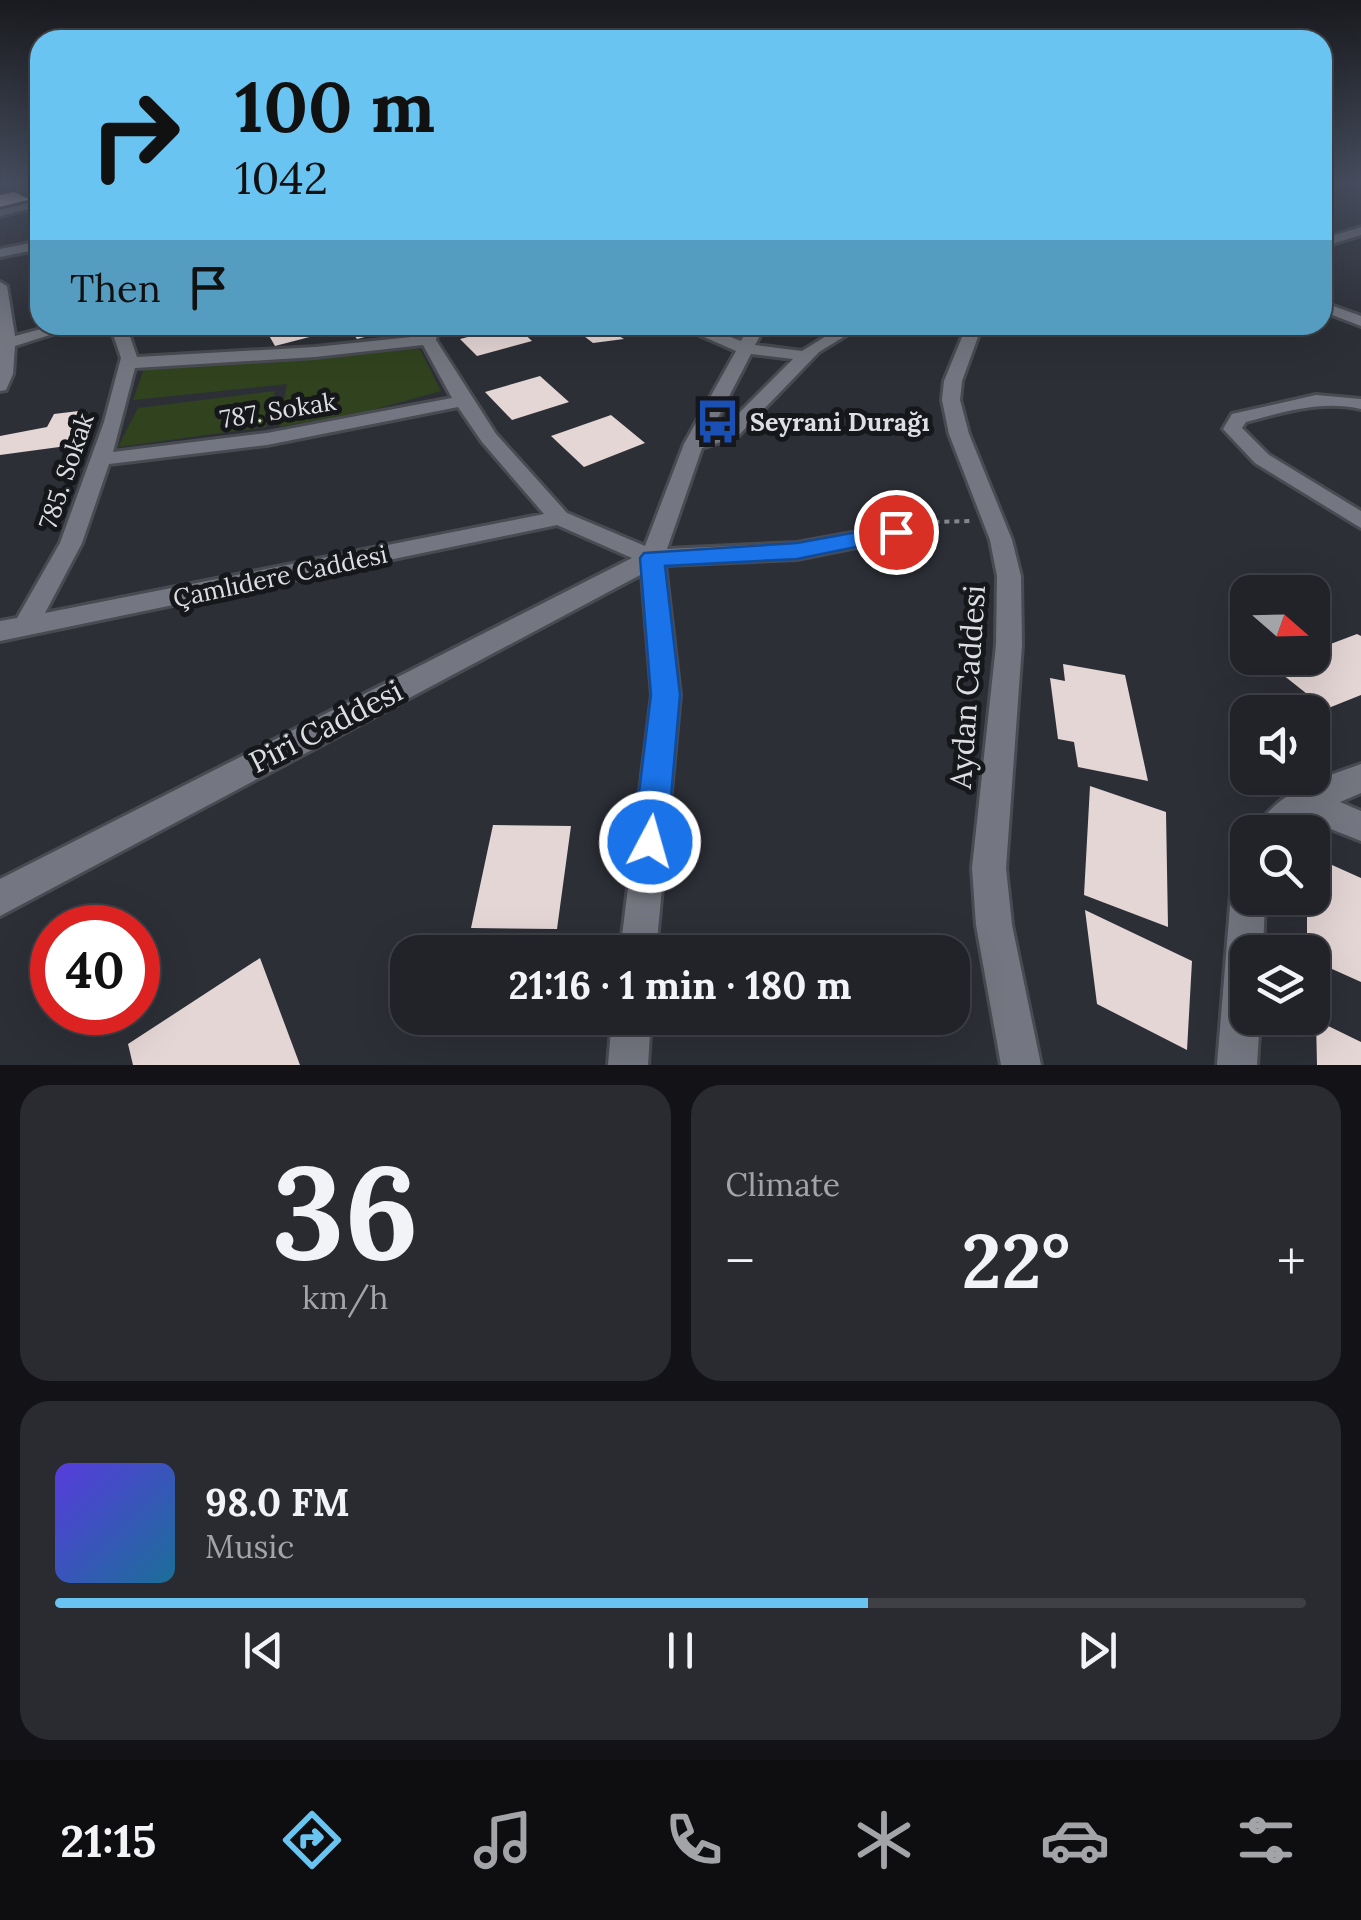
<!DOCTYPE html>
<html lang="en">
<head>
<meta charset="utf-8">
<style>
	:root { --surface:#222329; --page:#2a2b31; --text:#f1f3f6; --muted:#a2a4a8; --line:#3f4046; --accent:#69c4f1 }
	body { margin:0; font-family:Lora,serif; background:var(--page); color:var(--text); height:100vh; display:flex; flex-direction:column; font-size:38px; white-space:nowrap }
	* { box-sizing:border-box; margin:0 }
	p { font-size:32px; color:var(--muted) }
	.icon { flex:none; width:55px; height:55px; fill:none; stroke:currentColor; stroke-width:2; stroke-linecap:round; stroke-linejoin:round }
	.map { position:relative; height:1065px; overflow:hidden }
	.panel { display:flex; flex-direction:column; gap:20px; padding:20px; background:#131317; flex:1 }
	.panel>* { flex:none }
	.guide { position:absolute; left:30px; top:30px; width:1302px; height:305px; border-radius:30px; box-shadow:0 10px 40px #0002,0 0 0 2px var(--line); background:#69c4f1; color:#111; overflow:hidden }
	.needle { width:65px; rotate:110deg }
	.controls { position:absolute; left:1230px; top:575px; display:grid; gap:20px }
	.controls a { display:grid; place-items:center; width:100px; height:100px; border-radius:20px; background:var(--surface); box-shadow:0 10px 40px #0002,0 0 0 2px var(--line); font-size:50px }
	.speed { position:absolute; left:30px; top:905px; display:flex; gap:20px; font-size:50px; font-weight:700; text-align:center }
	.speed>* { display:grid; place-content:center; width:130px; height:130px; border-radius:50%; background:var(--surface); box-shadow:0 10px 40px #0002,0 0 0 2px var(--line); line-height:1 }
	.speed .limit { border:15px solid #d22; background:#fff; color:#111 }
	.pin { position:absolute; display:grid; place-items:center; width:85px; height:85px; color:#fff; margin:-42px; border:5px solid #fff; border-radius:50%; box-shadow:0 2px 10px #0007 }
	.me { position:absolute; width:110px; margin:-55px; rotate:6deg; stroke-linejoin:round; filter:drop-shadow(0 0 8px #0008) }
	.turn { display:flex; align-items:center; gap:35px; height:210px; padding:0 40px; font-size:45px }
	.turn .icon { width:130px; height:130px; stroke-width:2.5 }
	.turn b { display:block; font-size:70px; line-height:85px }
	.then { display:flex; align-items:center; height:95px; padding:0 40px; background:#0003; gap:20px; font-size:38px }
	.big { font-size:75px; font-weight:700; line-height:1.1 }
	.panel .widget { flex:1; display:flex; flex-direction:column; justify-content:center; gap:15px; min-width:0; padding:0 35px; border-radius:30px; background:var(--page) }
	.panel .dial { align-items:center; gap:0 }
	.dial b { font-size:130px; line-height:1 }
	.song { display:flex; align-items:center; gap:30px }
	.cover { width:120px; height:120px; border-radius:15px; background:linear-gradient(135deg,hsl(250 70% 55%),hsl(200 70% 35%)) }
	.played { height:10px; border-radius:5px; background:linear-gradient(90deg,var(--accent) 65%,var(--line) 65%) }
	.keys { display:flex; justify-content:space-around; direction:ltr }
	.heat { display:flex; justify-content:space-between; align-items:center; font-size:55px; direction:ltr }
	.panel .tiles { flex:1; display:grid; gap:20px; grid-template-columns:1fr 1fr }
	.widget:last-child { grid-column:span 2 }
	.trip { position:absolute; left:390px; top:935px; width:580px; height:100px; border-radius:30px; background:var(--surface); box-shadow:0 10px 40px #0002,0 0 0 2px var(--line); font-weight:700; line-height:100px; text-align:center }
	.menu { display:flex; height:160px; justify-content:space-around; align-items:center; background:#0e0e10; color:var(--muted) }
	.menu .icon { width:70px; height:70px }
	.menu .on { color:var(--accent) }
	.menu b { font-size:45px; color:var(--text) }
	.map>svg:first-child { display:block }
	.green { fill:#30431e }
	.building { fill:#e4d6d5 }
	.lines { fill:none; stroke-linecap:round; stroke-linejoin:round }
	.minor-casing { stroke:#494b52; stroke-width:6 }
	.path { stroke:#86878e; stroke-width:4; stroke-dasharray:5 5; stroke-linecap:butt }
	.minor { fill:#747781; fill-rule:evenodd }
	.route { fill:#1a73e8; stroke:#114b97; stroke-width:2.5 }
	.labels { text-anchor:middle; stroke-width:10; stroke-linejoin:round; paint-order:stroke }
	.street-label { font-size:25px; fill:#dddee4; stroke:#16171b }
	.poi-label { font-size:25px; font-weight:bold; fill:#dddee4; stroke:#16171b; text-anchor:start }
	.near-street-label { font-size:30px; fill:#dddee4; stroke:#16171b }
</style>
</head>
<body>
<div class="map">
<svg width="1361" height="1065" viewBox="0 0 1361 1065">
	<rect width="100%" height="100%" fill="#2d2f37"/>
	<!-- green -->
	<path class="green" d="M 420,349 L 441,391 L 369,411 L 279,427 L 287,384 L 133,400 L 144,369 Z
		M 275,391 L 266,427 L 118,447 L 138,408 Z"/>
	<!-- building -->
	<path class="building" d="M 14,192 L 31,200 L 0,207 L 0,195 Z
		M 263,325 L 314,325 L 321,334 L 275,346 Z
		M 346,325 L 398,325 L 400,328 L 357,339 Z
		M 515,325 L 532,341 L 477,356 L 460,339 Z
		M 584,325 L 614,325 L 610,331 L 624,339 L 593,343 L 580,333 Z
		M 540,376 L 569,402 L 512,420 L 485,392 Z
		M 87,410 L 74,445 L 0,455 L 0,436 L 47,427 L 54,414 Z
		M 611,415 L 645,443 L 584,467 L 551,436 Z
		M 1357,634 L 1361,636 L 1361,695 L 1326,709 L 1273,667 L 1296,658 L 1312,658 L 1312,651 Z
		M 1063,664 L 1125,675 L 1148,781 L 1078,767 L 1074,742 L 1058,739 L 1050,678 L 1065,681 Z
		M 1090,786 L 1166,812 L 1168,927 L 1084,895 Z
		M 493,825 L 571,826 L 557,929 L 471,928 Z
		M 1312,856 L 1361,878 L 1361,982 L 1312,960 L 1312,952 L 1307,952 L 1307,898 L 1312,898 Z
		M 1085,910 L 1192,961 L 1187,1050 L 1097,1004 Z
		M 260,958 L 300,1065 L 133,1065 L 128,1044 Z
		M 1316,1020 L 1361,1042 L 1361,1065 L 1317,1065 Z"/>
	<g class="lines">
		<defs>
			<path id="minor" d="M 40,200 L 40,206 L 0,216 L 0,210 Z
				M 1361,227 L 1361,235 L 1322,247 L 1322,239 Z
				M 40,241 L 40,249 L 0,257 L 0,249 Z
				M 0,282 L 7,286 L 15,336 L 56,325 L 81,325 L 15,346 L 13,374 L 6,390 L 0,391 Z
				M 1322,302 L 1361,316 L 1361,326 L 1322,311 Z
				M 110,325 L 126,325 L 137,357 L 315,347 L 421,336 L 423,325 L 439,325 L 436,340 L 496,434 L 567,513 L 645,546 L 684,444 L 736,351 L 677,325 L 699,325 L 741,341 L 750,325 L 766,325 L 755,345 L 802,351 L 844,325 L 863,325 L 819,352 L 738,436 L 702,448 L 667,549 L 797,543 L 896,525 L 907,532 L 896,539 L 797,559 L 665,565 L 680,695 L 656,952 L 620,952 L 652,695 L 642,574 L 0,916 L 0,879 L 632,558 L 557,525 L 0,641 L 0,621 L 17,618 L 60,543 L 104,422 L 121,358 ZM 423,345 L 452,398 L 267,433 L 113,452 L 135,368 L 315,357 ZM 751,354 L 793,359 L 724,428 L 710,433 ZM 458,407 L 482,442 L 544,514 L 45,613 L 82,543 L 109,464 L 267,445 Z
				M 967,325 L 1046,325 L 1038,330 L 979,334 L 962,381 L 960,400 L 969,434 L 1012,540 L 1021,576 L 1022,645 L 1006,868 L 1012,925 L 1041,1065 L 1001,1065 L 976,925 L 972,868 L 996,645 L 997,576 L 990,540 L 949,434 L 942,400 L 944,381 Z
				M 1316,395 L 1361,399 L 1361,409 C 1321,400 1284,412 1246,422 L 1242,428 L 1269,455 L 1361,511 L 1361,528 L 1255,463 L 1223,429 L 1232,414 Z
				M 1361,764 L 1361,793 L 1340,802 L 1361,811 L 1361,841 L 1308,820 L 1295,832 L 1256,832 C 1270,794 1325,777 1361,764 Z
				M 1248,877 L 1248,898 L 1265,898 L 1263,952 L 1248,952 L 1248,1018 L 1260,1018 L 1257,1065 L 1217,1065 L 1231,894 L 1236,882 Z
				M 612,1018 L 651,1018 L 648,1065 L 608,1065 Z"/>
		</defs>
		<!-- minor casing -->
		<use href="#minor" class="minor-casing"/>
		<!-- path -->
		<path class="path" d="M 915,527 L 933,522 L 970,521"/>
		<!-- minor -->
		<use href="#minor" class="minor"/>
	</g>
	<!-- sky -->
	<linearGradient id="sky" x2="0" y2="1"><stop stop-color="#191a1e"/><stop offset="0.55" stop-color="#464d5e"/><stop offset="1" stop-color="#464d5e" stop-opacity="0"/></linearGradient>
	<rect width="1361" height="332" fill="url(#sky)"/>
	<!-- route -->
	<path class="route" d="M 896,525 L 905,527 L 908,532 L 905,537 L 797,559 L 665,566 L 680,695 L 667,842 L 662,854 L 650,858 L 638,854 L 633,842 L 651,695 L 640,558 L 644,553 L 797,543 Z"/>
	<!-- icons -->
	<defs>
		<symbol id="bus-bare" viewBox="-9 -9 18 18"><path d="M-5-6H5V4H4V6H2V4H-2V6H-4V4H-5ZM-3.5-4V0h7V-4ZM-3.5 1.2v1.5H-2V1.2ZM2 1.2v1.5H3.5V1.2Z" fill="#1a4fb4" stroke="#16171b" stroke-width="2.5" paint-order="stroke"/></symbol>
	</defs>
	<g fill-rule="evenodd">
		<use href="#bus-bare" x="686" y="390" width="63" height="63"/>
	</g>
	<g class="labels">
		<!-- street labels -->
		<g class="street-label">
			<text transform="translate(278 410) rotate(-9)" y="9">787. Sokak</text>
			<text transform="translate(66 471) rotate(-71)" y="9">785. Sokak</text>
			<text transform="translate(280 576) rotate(-12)" y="9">Çamlıdere Caddesi</text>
		</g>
		<!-- poi labels -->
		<g class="poi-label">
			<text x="750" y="431">Seyrani Durağı</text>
		</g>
		<!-- near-street labels -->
		<g class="near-street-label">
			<text transform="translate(968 687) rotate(-86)" y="10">Aydan Caddesi</text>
			<text transform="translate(326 727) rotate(-27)" y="10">Piri Caddesi</text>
		</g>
	</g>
</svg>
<div class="controls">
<a><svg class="needle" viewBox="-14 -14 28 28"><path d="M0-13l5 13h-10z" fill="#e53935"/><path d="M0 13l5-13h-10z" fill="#a2a4a8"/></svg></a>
<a><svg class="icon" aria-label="sound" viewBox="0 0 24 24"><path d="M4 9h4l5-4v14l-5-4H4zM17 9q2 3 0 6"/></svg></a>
<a><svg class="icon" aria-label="search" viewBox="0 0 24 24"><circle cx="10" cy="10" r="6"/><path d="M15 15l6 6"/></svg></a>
<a><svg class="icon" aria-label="layers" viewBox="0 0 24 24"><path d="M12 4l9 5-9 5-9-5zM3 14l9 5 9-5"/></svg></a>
</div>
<div class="speed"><div class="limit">40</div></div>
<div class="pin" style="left:896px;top:532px;background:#d93025"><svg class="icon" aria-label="arrive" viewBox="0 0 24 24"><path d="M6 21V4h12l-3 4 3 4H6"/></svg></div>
<svg class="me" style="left:650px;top:842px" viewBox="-20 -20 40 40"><circle r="17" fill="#1a73e8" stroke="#fff" stroke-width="3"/><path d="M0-11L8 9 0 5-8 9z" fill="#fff"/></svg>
<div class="trip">21:16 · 1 min · 180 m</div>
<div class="guide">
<div class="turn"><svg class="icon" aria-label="right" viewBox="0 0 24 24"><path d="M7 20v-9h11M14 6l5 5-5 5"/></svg><div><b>100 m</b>1042</div></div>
<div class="then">Then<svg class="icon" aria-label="arrive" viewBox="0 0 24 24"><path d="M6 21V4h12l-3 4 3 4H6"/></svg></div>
</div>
</div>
<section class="panel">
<div class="tiles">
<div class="widget dial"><b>36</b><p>km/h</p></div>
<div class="widget"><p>Climate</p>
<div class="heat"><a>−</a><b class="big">22°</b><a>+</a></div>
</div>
<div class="widget">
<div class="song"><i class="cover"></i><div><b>98.0 FM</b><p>Music</p></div></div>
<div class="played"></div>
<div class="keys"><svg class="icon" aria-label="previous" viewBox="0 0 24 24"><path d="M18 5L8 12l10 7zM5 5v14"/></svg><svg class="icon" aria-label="pause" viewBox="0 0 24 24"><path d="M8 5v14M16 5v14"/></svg><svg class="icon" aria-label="next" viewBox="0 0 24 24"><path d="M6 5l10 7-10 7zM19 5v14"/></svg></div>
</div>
</div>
</section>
<nav class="menu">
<b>21:15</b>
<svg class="icon on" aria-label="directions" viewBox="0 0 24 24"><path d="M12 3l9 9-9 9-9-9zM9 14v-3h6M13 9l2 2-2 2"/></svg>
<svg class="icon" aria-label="music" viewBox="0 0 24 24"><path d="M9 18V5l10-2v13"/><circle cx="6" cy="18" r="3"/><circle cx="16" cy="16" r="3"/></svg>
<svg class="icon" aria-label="phone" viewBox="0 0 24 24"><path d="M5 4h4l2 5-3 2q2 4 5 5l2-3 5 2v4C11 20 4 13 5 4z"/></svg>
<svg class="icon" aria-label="climate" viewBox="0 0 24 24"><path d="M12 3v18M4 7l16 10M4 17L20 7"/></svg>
<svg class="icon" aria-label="car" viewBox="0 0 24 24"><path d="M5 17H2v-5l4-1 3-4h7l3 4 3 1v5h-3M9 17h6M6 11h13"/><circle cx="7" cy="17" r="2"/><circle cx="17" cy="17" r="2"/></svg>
<svg class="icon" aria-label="filters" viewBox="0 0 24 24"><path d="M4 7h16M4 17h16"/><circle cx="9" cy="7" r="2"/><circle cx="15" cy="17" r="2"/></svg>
</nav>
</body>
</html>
